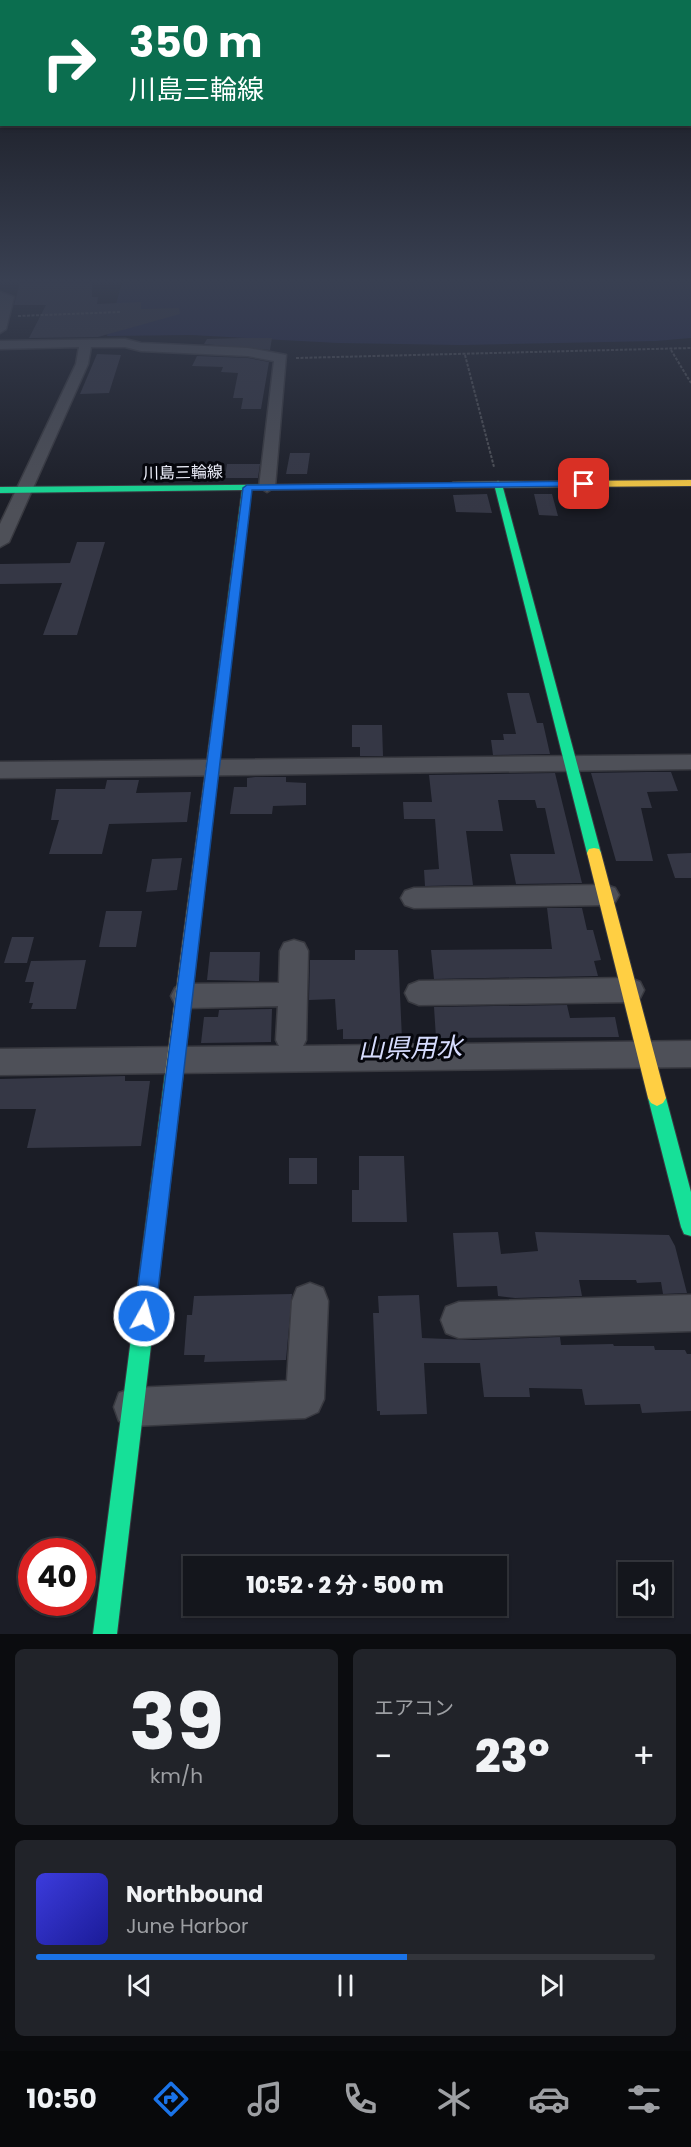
<!DOCTYPE html>
<html lang="ja">
<head>
<meta charset="utf-8">
<style>
	:root { --surface:#14161c; --page:#212329; --text:#f1f3f6; --muted:#9d9fa3; --line:#33353b; --accent:#1a73e8 }
	body { margin:0; font-family:Poppins,"Noto Sans JP",sans-serif; background:var(--page); color:var(--text); height:100vh; display:flex; flex-direction:column; font-size:22px; white-space:nowrap }
	* { box-sizing:border-box; margin:0 }
	p { font-size:20px; color:var(--muted) }
	.icon { flex:none; width:33px; height:33px; fill:none; stroke:currentColor; stroke-width:2; stroke-linecap:round; stroke-linejoin:round }
	.map { position:relative; height:1634px; overflow:hidden }
	.drawer { display:flex; flex-direction:column; gap:15px; padding:15px; background:#0b0c0f; flex:1 }
	.drawer>* { flex:none }
	.hud { position:absolute; left:0px; top:0px; width:692px; height:126px; box-shadow:0 2px 4px #0004,0 0 0 2px var(--line); background:#0b6e4f; color:#fff; overflow:hidden }
	.buttons { position:absolute; left:618px; top:1562px; display:grid; gap:12px }
	.buttons a { display:grid; place-items:center; width:54px; height:54px; border-radius:0px; background:var(--surface); box-shadow:0 2px 4px #0004,0 0 0 2px var(--line); font-size:30px }
	.speed { position:absolute; left:18px; top:1538px; display:flex; gap:12px; font-size:30px; font-weight:700; text-align:center }
	.speed>* { display:grid; place-content:center; width:78px; height:78px; border-radius:50%; background:var(--surface); box-shadow:0 2px 4px #0004,0 0 0 2px var(--line); line-height:1 }
	.speed .limit { border:9px solid #d22; background:#fff; color:#111 }
	.pin { position:absolute; display:grid; place-items:center; width:51px; height:51px; color:#fff; margin:-26px; border-radius:12px; box-shadow:0 3px 9px #0006 }
	.me { position:absolute; width:66px; margin:-33px; rotate:7deg; stroke-linejoin:round; filter:drop-shadow(0 0 4px #0008) }
	.turn { display:flex; align-items:center; gap:21px; height:126px; padding:0 30px; font-size:27px }
	.turn .icon { width:78px; height:78px; stroke-width:2.5 }
	.turn b { display:block; font-size:42px; line-height:51px }
	.big { font-size:45px; font-weight:800; line-height:1.1 }
	.drawer .widget { flex:1; display:flex; flex-direction:column; justify-content:center; gap:9px; min-width:0; padding:0 21px; border-radius:9px; background:var(--page) }
	.drawer .dial { align-items:center; gap:0 }
	.dial b { font-size:78px; line-height:1 }
	.song { display:flex; align-items:center; gap:18px }
	.cover { width:72px; height:72px; border-radius:9px; background:linear-gradient(135deg,hsl(240 70% 55%),hsl(240 70% 35%)) }
	.played { height:6px; border-radius:3px; background:linear-gradient(90deg,var(--accent) 60%,var(--line) 60%) }
	.keys { display:flex; justify-content:space-around; direction:ltr }
	.heat { display:flex; justify-content:space-between; align-items:center; font-size:33px; direction:ltr }
	.drawer .tiles { flex:1; display:grid; gap:15px; grid-template-columns:1fr 1fr }
	.widget:last-child { grid-column:span 2 }
	.trip { position:absolute; left:183px; top:1556px; width:324px; height:60px; border-radius:0px; background:var(--surface); box-shadow:0 2px 4px #0004,0 0 0 2px var(--line); font-weight:800; line-height:60px; text-align:center }
	.dock { display:flex; height:96px; justify-content:space-around; align-items:center; background:#08090b; color:var(--muted) }
	.dock .icon { width:42px; height:42px }
	.dock .active { color:var(--accent) }
	.dock b { font-size:27px; color:var(--text) }
	.map>svg:first-child { display:block }
	.green { fill:#262a4b }
	.building { fill:#353745 }
	.lines { fill:none; stroke-linecap:round; stroke-linejoin:round }
	.street-casing { stroke:#393a41; stroke-width:3 }
	.fast-casing { stroke:#393a41; stroke-width:2 }
	.slow-casing { stroke:#393a41; stroke-width:2 }
	.path { stroke:#515359; stroke-width:2; stroke-dasharray:3 1.5; stroke-linecap:butt }
	.street { fill:#4e5058; fill-rule:evenodd }
	.fast { fill:#16e098; fill-rule:evenodd }
	.slow { fill:#ffcf43; fill-rule:evenodd }
	.route { fill:#1a73e8; stroke:#114b97; stroke-width:1.5 }
	.labels { text-anchor:middle; stroke-width:6; stroke-linejoin:round; paint-order:stroke }
	.far-street-label { font-size:16px; fill:#eff1fd; stroke:#05060c }
	.near-water-label { font-size:26px; font-style:italic; fill:#d6dcfe; stroke:#05060c }
</style>
</head>
<body>
<div class="map">
<svg width="691" height="1634" viewBox="0 0 691 1634">
	<rect width="100%" height="100%" fill="#1b1d26"/>
	<!-- green -->
	<path class="green" d="M 122,283 L 691,283 L 691,338 L 656,341 L 461,345 L 338,343 L 191,335 L 107,336 Z"/>
	<!-- building -->
	<path class="building" d="M 20,283 L 92,283 L 92,297 L 98,297 L 97,304 L 141,302 L 141,309 L 179,308 L 180,314 L 98,337 L 29,338 L 46,305 L 14,305 Z
		M 241,338 L 272,338 L 270,350 L 204,344 L 207,339 Z
		M 97,354 L 121,355 L 109,393 L 80,394 Z
		M 197,356 L 248,358 L 269,362 L 261,409 L 241,409 L 243,398 L 233,398 L 238,373 L 221,372 L 223,367 L 192,366 Z
		M 290,453 L 310,453 L 307,474 L 286,474 Z
		M 227,464 L 260,464 L 258,478 L 225,478 Z
		M 487,494 L 492,513 L 456,512 L 453,495 Z
		M 534,494 L 552,494 L 558,516 L 539,515 Z
		M 77,542 L 105,542 L 77,635 L 43,635 L 62,583 L 0,584 L 0,564 L 70,563 Z
		M 507,693 L 529,693 L 537,723 L 543,723 L 550,754 L 493,755 L 491,740 L 504,740 L 503,734 L 516,734 Z
		M 352,725 L 382,725 L 383,756 L 360,756 L 360,747 L 352,747 Z
		M 646,772 L 671,772 L 678,791 L 647,792 L 652,808 L 641,808 L 653,861 L 616,861 L 591,773 Z
		M 555,773 L 582,883 L 516,884 L 510,854 L 555,854 L 545,808 L 537,808 L 535,800 L 498,800 L 503,831 L 466,831 L 473,885 L 425,886 L 424,870 L 439,869 L 435,819 L 404,819 L 403,802 L 432,802 L 429,775 Z
		M 255,777 L 286,777 L 286,782 L 306,783 L 306,805 L 273,806 L 272,814 L 230,814 L 234,787 L 247,787 L 247,778 Z
		M 107,780 L 139,780 L 136,793 L 191,792 L 187,822 L 109,824 L 102,854 L 49,854 L 59,820 L 51,820 L 56,789 L 105,789 Z
		M 691,853 L 691,878 L 675,878 L 667,854 Z
		M 182,858 L 177,890 L 146,892 L 152,859 Z
		M 547,908 L 582,908 L 587,930 L 593,930 L 601,960 L 594,961 L 598,976 L 434,979 L 431,950 L 552,949 Z
		M 106,911 L 142,911 L 136,947 L 99,947 Z
		M 12,937 L 34,937 L 27,963 L 4,963 Z
		M 355,950 L 398,950 L 402,1039 L 343,1039 L 343,1029 L 337,1030 L 335,999 L 309,1000 L 310,960 L 355,960 Z
		M 210,952 L 260,952 L 259,981 L 207,980 Z
		M 86,960 L 76,1009 L 31,1009 L 33,1003 L 29,1003 L 34,982 L 25,982 L 31,961 Z
		M 567,1005 L 570,1018 L 615,1017 L 619,1037 L 436,1038 L 434,1007 Z
		M 272,1009 L 271,1042 L 201,1043 L 204,1017 L 218,1017 L 219,1010 Z
		M 125,1076 L 125,1081 L 150,1081 L 141,1146 L 27,1148 L 36,1109 L 0,1109 L 0,1079 Z
		M 359,1156 L 404,1156 L 407,1222 L 352,1222 L 352,1190 L 359,1190 Z
		M 289,1158 L 317,1158 L 317,1184 L 289,1184 Z
		M 498,1232 L 501,1254 L 538,1251 L 535,1232 L 669,1235 L 675,1246 L 687,1293 L 663,1294 L 661,1282 L 637,1283 L 636,1280 L 579,1280 L 582,1296 L 515,1298 L 498,1296 L 497,1286 L 457,1287 L 453,1233 Z
		M 292,1294 L 286,1360 L 204,1362 L 205,1355 L 184,1355 L 187,1315 L 192,1315 L 194,1296 Z
		M 419,1295 L 422,1338 L 472,1340 L 560,1337 L 561,1345 L 613,1344 L 614,1346 L 654,1346 L 655,1350 L 685,1350 L 687,1354 L 691,1354 L 691,1411 L 642,1413 L 640,1404 L 585,1405 L 582,1389 L 529,1388 L 530,1397 L 484,1397 L 480,1363 L 424,1363 L 427,1414 L 380,1415 L 380,1411 L 377,1411 L 373,1313 L 379,1313 L 378,1296 Z"/>
	<g class="lines">
		<defs>
			<path id="street" d="M 0,292 L 14,297 L 6,329 L 0,333 Z
				M 125,339 L 141,343 L 248,348 L 286,355 L 275,487 L 267,492 L 259,487 L 274,361 L 248,356 L 141,351 L 125,347 L 91,347 L 88,364 L 9,542 L 0,547 L 0,524 L 76,364 L 79,347 L 0,349 L 0,341 Z
				M 691,755 L 691,769 L 0,778 L 0,762 Z
				M 606,885 L 615,888 L 619,895 L 615,902 L 606,905 L 414,908 L 405,905 L 401,898 L 405,891 L 414,888 Z
				M 294,940 L 304,943 L 308,951 L 306,1040 L 303,1046 L 691,1041 L 691,1067 L 0,1075 L 0,1049 L 279,1046 L 276,1040 L 278,1006 L 185,1008 L 175,1004 L 171,996 L 175,988 L 185,984 L 279,983 L 280,951 L 284,943 Z
				M 630,978 L 640,982 L 644,990 L 640,998 L 630,1002 L 419,1005 L 409,1001 L 405,993 L 409,985 L 419,981 Z
				M 310,1283 L 323,1288 L 328,1301 L 324,1399 L 318,1412 L 305,1418 L 133,1426 L 119,1421 L 114,1407 L 119,1393 L 133,1388 L 287,1381 L 292,1301 L 297,1288 Z
				M 691,1295 L 691,1331 L 459,1338 L 446,1333 L 441,1320 L 446,1307 L 459,1302 Z"/>
			<path id="fast" d="M 498,481 L 502,484 L 601,853 L 599,857 L 589,857 L 587,853 L 494,484 Z
				M 456,483 L 457,485 L 453,488 L 251,490 L 223,729 L 217,733 L 211,729 L 242,490 L 0,493 L 0,487 Z
				M 174,1067 L 180,1069 L 183,1074 L 117,1634 L 93,1634 L 165,1074 L 168,1069 Z
				M 657,1090 L 663,1093 L 666,1098 L 691,1192 L 691,1236 L 684,1234 L 681,1227 L 648,1098 L 651,1093 Z"/>
			<path id="slow" d="M 691,480 L 691,486 L 453,488 L 449,485 L 453,482 Z
				M 217,725 L 223,729 L 183,1074 L 180,1079 L 174,1081 L 168,1079 L 165,1074 L 211,729 Z
				M 594,848 L 599,849 L 601,853 L 666,1098 L 663,1103 L 657,1106 L 651,1103 L 648,1098 L 587,853 L 589,849 Z"/>
		</defs>
		<!-- street casing -->
		<use href="#street" class="street-casing"/>
		<!-- fast casing -->
		<use href="#fast" class="fast-casing"/>
		<!-- slow casing -->
		<use href="#slow" class="slow-casing"/>
		<!-- path -->
		<path class="path" d="M 18,316 L 120,312
			M 671,350 L 691,383
			M 465,355 L 494,467
			M 296,358 L 691,348"/>
		<!-- street -->
		<use href="#street" class="street"/>
		<!-- fast -->
		<use href="#fast" class="fast"/>
		<!-- slow -->
		<use href="#slow" class="slow"/>
	</g>
	<!-- sky -->
	<linearGradient id="sky" x2="0" y2="1"><stop stop-color="#0f1015"/><stop offset="0.55" stop-color="#394052"/><stop offset="1" stop-color="#394052" stop-opacity="0"/></linearGradient>
	<rect width="691" height="511" fill="url(#sky)"/>
	<!-- route -->
	<path class="route" d="M 584,481 L 587,482 L 587,486 L 252,490 L 155,1316 L 152,1323 L 144,1326 L 137,1323 L 134,1316 L 243,488 L 247,485 Z"/>
	<g class="labels">
		<!-- far-street labels -->
		<g class="far-street-label">
			<text transform="translate(183 472) rotate(-1)" y="6">川島三輪線</text>
		</g>
		<!-- near-water labels -->
		<g class="near-water-label">
			<text transform="translate(410 1048) rotate(-1)" y="9">山県用水</text>
		</g>
	</g>
</svg>
<div class="buttons">
<a><svg class="icon" aria-label="sound" viewBox="0 0 24 24"><path d="M4 9h4l5-4v14l-5-4H4zM17 9q2 3 0 6"/></svg></a>
</div>
<div class="speed"><div class="limit">40</div></div>
<div class="pin" style="left:584px;top:484px;background:#d93025"><svg class="icon" aria-label="arrive" viewBox="0 0 24 24"><path d="M6 21V4h12l-3 4 3 4H6"/></svg></div>
<svg class="me" style="left:144px;top:1316px" viewBox="-20 -20 40 40"><circle r="17" fill="#1a73e8" stroke="#fff" stroke-width="3"/><path d="M0-11L8 9 0 5-8 9z" fill="#fff"/></svg>
<div class="trip">10:52 · 2 分 · 500 m</div>
<div class="hud">
<div class="turn"><svg class="icon" aria-label="right" viewBox="0 0 24 24"><path d="M7 20v-9h11M14 6l5 5-5 5"/></svg><div><b>350 m</b>川島三輪線</div></div>
</div>
</div>
<section class="drawer">
<div class="tiles">
<div class="widget dial"><b>39</b><p>km/h</p></div>
<div class="widget"><p>エアコン</p>
<div class="heat"><a>−</a><b class="big">23°</b><a>+</a></div>
</div>
<div class="widget">
<div class="song"><i class="cover"></i><div><b>Northbound</b><p>June Harbor</p></div></div>
<div class="played"></div>
<div class="keys"><svg class="icon" aria-label="previous" viewBox="0 0 24 24"><path d="M18 5L8 12l10 7zM5 5v14"/></svg><svg class="icon" aria-label="pause" viewBox="0 0 24 24"><path d="M8 5v14M16 5v14"/></svg><svg class="icon" aria-label="next" viewBox="0 0 24 24"><path d="M6 5l10 7-10 7zM19 5v14"/></svg></div>
</div>
</div>
</section>
<nav class="dock">
<b>10:50</b>
<svg class="icon active" aria-label="directions" viewBox="0 0 24 24"><path d="M12 3l9 9-9 9-9-9zM9 14v-3h6M13 9l2 2-2 2"/></svg>
<svg class="icon" aria-label="music" viewBox="0 0 24 24"><path d="M9 18V5l10-2v13"/><circle cx="6" cy="18" r="3"/><circle cx="16" cy="16" r="3"/></svg>
<svg class="icon" aria-label="phone" viewBox="0 0 24 24"><path d="M5 4h4l2 5-3 2q2 4 5 5l2-3 5 2v4C11 20 4 13 5 4z"/></svg>
<svg class="icon" aria-label="climate" viewBox="0 0 24 24"><path d="M12 3v18M4 7l16 10M4 17L20 7"/></svg>
<svg class="icon" aria-label="car" viewBox="0 0 24 24"><path d="M5 17H2v-5l4-1 3-4h7l3 4 3 1v5h-3M9 17h6M6 11h13"/><circle cx="7" cy="17" r="2"/><circle cx="17" cy="17" r="2"/></svg>
<svg class="icon" aria-label="filters" viewBox="0 0 24 24"><path d="M4 7h16M4 17h16"/><circle cx="9" cy="7" r="2"/><circle cx="15" cy="17" r="2"/></svg>
</nav>
</body>
</html>
